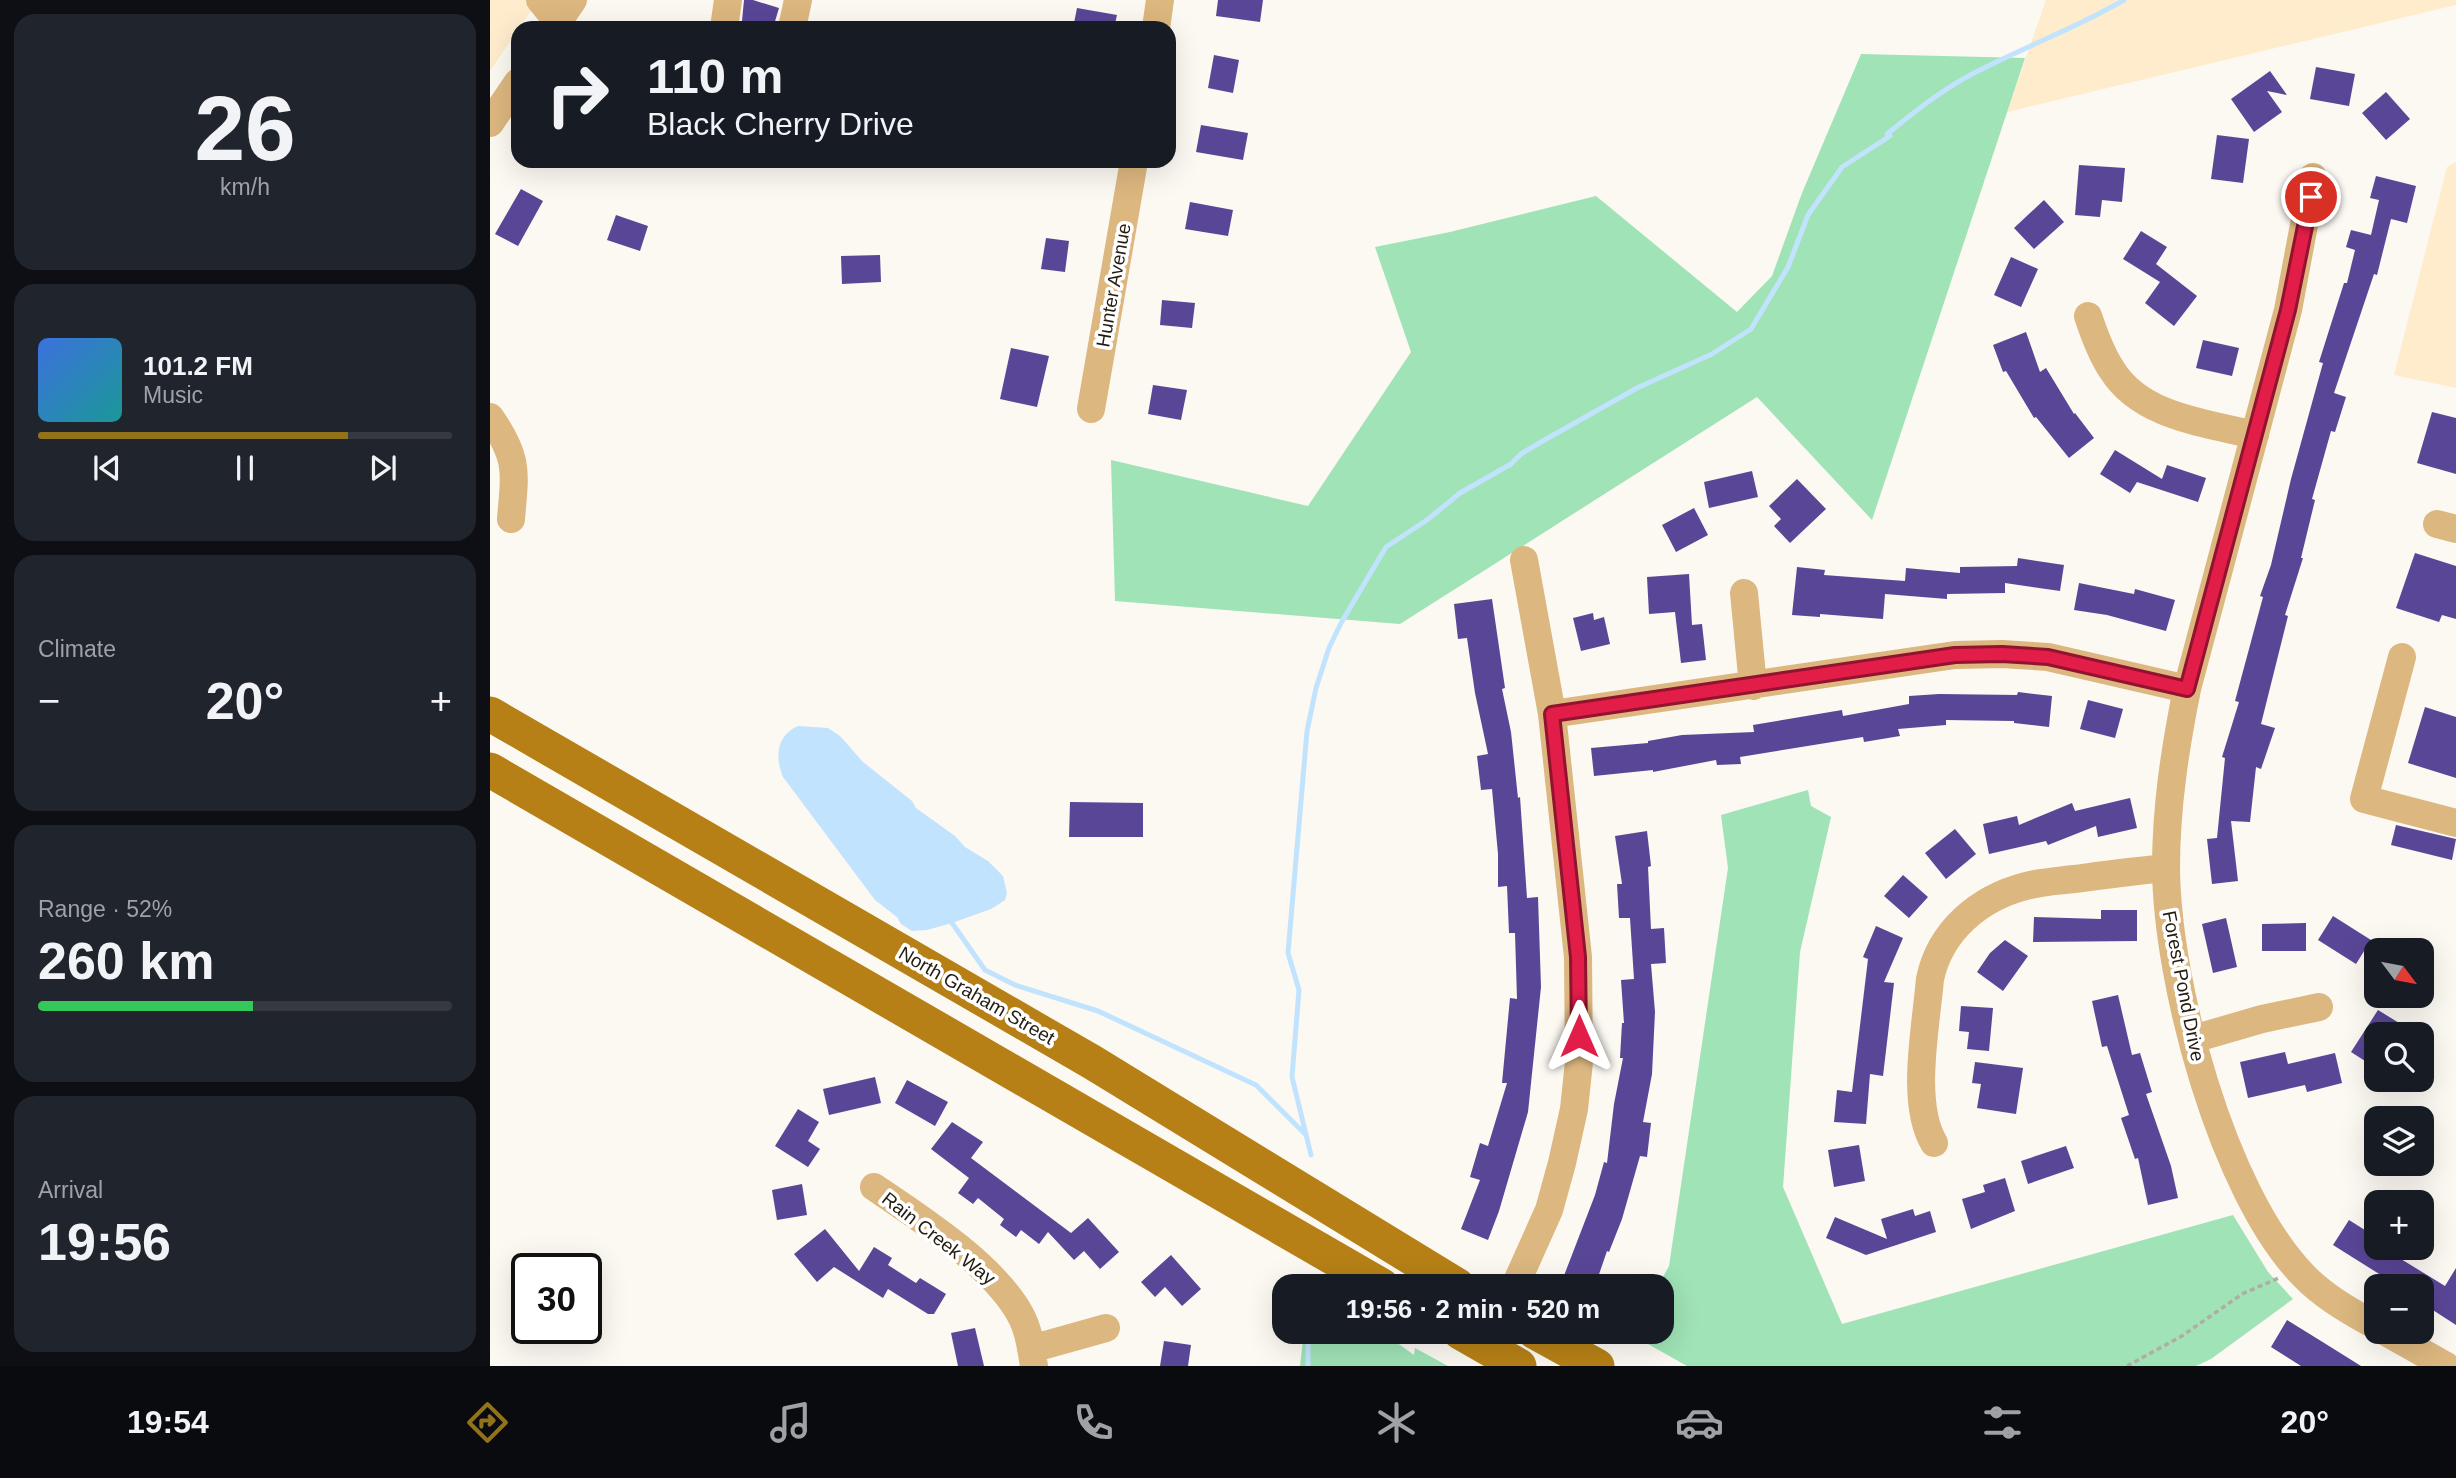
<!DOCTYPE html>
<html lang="en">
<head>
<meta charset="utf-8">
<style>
	:root { --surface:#171b24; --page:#20242c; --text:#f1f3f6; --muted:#9ea1a6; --line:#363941; --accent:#93731a }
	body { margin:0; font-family:Helvetica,sans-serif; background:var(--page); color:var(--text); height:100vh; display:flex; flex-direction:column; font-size:26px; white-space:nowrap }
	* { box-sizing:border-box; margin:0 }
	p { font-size:23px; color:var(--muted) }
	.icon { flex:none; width:38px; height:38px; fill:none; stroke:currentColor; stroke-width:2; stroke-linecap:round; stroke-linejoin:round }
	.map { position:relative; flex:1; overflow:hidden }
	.panel { display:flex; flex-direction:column; gap:14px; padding:14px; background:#0d0f14; width:490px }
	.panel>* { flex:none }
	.guide { position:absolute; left:21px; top:21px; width:665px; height:147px; border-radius:21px; box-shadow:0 7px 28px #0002; background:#171b24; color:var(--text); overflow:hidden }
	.needle { width:46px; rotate:122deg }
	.fabs { position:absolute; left:1874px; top:938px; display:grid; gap:14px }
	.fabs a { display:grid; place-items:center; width:70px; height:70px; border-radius:14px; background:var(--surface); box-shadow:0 7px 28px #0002; font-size:35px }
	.speed { position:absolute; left:21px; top:1253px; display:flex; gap:14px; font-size:35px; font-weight:700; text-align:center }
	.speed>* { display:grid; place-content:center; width:91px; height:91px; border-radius:50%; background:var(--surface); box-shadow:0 7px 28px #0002; line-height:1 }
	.speed .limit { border:4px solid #111; border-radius:10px; background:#fff; color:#111 }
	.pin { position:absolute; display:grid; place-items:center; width:60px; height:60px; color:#fff; margin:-30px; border:4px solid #fff; border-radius:50%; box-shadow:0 2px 7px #0007 }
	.me { position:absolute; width:77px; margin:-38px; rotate:0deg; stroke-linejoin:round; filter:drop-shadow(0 0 5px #0008) }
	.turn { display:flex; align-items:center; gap:24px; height:147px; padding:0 21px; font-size:32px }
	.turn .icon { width:91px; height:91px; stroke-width:2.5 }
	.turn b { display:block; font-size:49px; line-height:60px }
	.big { font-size:52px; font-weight:800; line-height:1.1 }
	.panel .widget { flex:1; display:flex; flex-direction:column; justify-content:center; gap:10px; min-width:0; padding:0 24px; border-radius:21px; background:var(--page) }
	.panel .dial { align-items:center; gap:0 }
	.dial b { font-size:91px; line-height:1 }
	.song { display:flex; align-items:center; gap:21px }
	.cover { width:84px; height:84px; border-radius:10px; background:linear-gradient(135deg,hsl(220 70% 55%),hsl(180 70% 35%)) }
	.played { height:7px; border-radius:4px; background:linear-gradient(90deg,var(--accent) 75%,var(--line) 75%) }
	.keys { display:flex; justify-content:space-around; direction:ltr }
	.heat { display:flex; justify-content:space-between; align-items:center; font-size:38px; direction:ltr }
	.charge { height:10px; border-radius:5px; background:linear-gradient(90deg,#34c759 52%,var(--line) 0) }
	.trip { position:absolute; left:782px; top:1274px; width:402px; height:70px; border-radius:21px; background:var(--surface); box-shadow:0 7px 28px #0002; font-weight:800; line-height:70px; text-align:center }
	.tab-bar { display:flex; height:112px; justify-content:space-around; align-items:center; background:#090b0e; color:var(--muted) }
	.tab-bar .icon { width:49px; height:49px }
	.tab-bar .on { color:var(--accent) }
	.tab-bar b { font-size:32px; color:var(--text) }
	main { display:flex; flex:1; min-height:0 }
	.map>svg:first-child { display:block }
	.built { fill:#feeccd }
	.green { fill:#9fe3b6 }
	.water { fill:#c2e3fe }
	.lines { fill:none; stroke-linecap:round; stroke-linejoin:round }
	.stream { stroke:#c2e3fe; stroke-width:5 }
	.building { fill:#5a4697 }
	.path { stroke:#b1aca4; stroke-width:3.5; stroke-dasharray:5 3.5; stroke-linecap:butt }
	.minor { stroke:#dcb77f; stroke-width:28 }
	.major { stroke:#b68016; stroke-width:35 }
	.route-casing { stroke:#92132f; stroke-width:18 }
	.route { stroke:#e11d48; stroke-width:12 }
	.labels { text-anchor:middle; stroke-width:7; stroke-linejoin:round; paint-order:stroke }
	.street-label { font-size:19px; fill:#221b0f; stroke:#fff }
</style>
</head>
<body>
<main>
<section class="panel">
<div class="widget dial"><b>26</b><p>km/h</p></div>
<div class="widget">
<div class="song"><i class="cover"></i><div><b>101.2 FM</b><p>Music</p></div></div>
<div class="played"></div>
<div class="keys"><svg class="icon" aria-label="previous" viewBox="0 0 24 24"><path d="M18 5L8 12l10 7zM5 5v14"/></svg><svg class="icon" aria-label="pause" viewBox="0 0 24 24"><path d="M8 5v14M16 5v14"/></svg><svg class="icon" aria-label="next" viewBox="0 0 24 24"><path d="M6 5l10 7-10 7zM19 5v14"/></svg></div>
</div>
<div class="widget"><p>Climate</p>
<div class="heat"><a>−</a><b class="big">20°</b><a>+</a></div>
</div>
<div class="widget"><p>Range · 52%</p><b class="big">260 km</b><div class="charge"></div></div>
<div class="widget"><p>Arrival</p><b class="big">19:56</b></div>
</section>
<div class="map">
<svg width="1966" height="1366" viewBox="0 0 1966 1366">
	<rect width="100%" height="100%" fill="#fcf8f2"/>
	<!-- built -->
	<path class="built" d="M 0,0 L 48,0 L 0,71 Z
		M 1556,0 L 1966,0 L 1966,5 L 1517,112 Z
		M 1966,162 L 1966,388 L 1904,375 L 1957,167 Z"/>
	<!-- green -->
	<path class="green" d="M 1371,54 L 1535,58 L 1382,520 L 1267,397 L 910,624 L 625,601 L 621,460 L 818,506 L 921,352 L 885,247 L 960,232 L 1106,196 L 1247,312 L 1282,276 L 1312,193 Z
		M 1318,790 L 1321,806 L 1341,817 L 1310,952 L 1293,1187 L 1352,1324 L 1743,1215 L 1778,1272 L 1803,1299 L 1721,1359 L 1706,1366 L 1197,1366 L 1142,1335 L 1144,1332 L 1172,1332 L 1172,1286 L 1168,1286 L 1179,1266 L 1238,868 L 1231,815 Z
		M 819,1332 L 892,1332 L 924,1355 L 925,1348 L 958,1366 L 810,1366 L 813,1340 Z"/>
	<!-- water -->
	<path class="water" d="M 308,726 L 338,728 L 350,736 L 373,762 L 422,801 L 426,808 L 465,836 L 475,847 L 498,861 L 513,876 L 517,893 L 515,900 L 501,909 L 462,923 L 437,930 L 422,931 L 411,924 L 407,917 L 385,900 L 293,777 C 285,757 286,736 308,726 Z"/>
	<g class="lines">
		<!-- stream -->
		<path class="stream" d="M 462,923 L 495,970 L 525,985 L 608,1011 L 766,1085 L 814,1133
			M 821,1155 L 802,1077 L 809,990 L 798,953 L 817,731 L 826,688 L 839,648 L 851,623 L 896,547 L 937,520 L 970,493 L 1021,464 L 1031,454 L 1051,442 L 1147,388 L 1222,354 L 1261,329 L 1298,267 L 1318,215 L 1352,167 L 1400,136 L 1397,134 C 1424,112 1453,89 1484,73 C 1534,47 1586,28 1634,0
			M 818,1332 L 818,1366"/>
	</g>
	<!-- building -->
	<path class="building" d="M 254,0 L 263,0 L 289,8 L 283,28 L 274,28 L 252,21 Z
		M 728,0 L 773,0 L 770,22 L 726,16 Z
		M 587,8 L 627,15 L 624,28 L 583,28 Z
		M 724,55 L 749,60 L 743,93 L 718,88 Z
		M 1826,67 L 1865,74 L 1859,106 L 1820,99 Z
		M 1780,71 L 1797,95 L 1777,91 L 1792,112 L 1764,132 L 1741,99 Z
		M 1896,92 L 1920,119 L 1896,140 L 1872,113 Z
		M 711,125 L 758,133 L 753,160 L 706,152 Z
		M 1727,135 L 1759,139 L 1753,183 L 1721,179 Z
		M 1589,165 L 1635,168 L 1632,202 L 1612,200 L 1610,217 L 1585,215 Z
		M 1886,176 L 1926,186 L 1917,223 L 1901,219 L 1887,275 L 1884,274 L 1844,393 L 1856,397 L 1845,432 L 1841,431 L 1822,499 L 1825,500 L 1811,558 L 1813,558 L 1795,615 L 1798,616 L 1771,724 L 1785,728 L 1771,769 L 1766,767 L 1760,822 L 1741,821 L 1748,881 L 1722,884 L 1717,839 L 1727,838 L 1735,758 L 1732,757 L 1749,702 L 1745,701 L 1773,597 L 1770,596 L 1781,565 L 1801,479 L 1833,363 L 1829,362 L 1854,283 L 1857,283 L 1865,250 L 1856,247 L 1861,230 L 1881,235 L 1889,200 L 1880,198 Z
		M 31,189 L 53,201 L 28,246 L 5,234 Z
		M 1554,200 L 1574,222 L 1544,249 L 1524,228 Z
		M 700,202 L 743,210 L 738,236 L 695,229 Z
		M 126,215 L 158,226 L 150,251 L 117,240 Z
		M 1651,231 L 1677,247 L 1666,264 L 1707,296 L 1684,326 L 1655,303 L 1670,282 L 1633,259 Z
		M 556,238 L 579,241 L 575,272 L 551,269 Z
		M 390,255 L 391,282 L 352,284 L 351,256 Z
		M 1521,257 L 1548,269 L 1531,307 L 1504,295 Z
		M 672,300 L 705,303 L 702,328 L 670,325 Z
		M 1536,332 L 1550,372 L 1556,368 L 1584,414 L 1585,413 L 1604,438 L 1579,458 L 1546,417 L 1544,418 L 1516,371 L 1513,372 L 1503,345 Z
		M 1713,340 L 1749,348 L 1742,376 L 1706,368 Z
		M 521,348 L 559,356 L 547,407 L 510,399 Z
		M 663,385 L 697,390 L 691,420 L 658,414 Z
		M 1942,412 L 1966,418 L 1966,474 L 1927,463 Z
		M 1625,450 L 1672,479 L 1677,465 L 1716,478 L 1708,502 L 1647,482 L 1640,493 L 1610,474 Z
		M 1262,471 L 1268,497 L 1219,508 L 1214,482 Z
		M 1307,479 L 1336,509 L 1300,543 L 1284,526 L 1291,519 L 1279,506 Z
		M 1204,508 L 1218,535 L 1186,552 L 1172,525 Z
		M 1925,553 L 1966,566 L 1966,619 L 1952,615 L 1949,622 L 1906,608 Z
		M 1528,558 L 1574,565 L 1570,591 L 1515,583 L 1515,593 L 1457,594 L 1457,599 L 1395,594 L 1393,619 L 1330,614 L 1330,617 L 1302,615 L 1307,567 L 1335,570 L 1334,575 L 1415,581 L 1416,568 L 1470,573 L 1470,567 L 1527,566 Z
		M 1199,574 L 1202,625 L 1212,624 L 1216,660 L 1191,663 L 1185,612 L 1159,614 L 1157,577 Z
		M 1589,583 L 1644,594 L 1645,589 L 1685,600 L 1676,631 L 1617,615 L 1584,610 Z
		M 1002,599 L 1015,688 L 1012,689 L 1021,732 L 1028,798 L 1030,797 L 1037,898 L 1048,897 L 1051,987 L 1038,1112 L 1009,1211 L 998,1240 L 971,1229 L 990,1180 L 980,1177 L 990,1143 L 998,1146 L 1017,1083 L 1012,1083 L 1020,998 L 1027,999 L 1025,933 L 1019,933 L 1017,886 L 1008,887 L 1008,854 L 1002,789 L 991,790 L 987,756 L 998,754 L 985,693 L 977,638 L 968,639 L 964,604 Z
		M 1103,613 L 1104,620 L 1114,617 L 1120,644 L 1091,651 L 1083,618 Z
		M 1528,692 L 1562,696 L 1559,727 L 1524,723 L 1524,721 L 1456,720 L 1456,725 L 1408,729 L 1410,736 L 1374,742 L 1373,737 L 1250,757 L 1251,764 L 1227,765 L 1226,760 L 1163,772 L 1163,770 L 1104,776 L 1101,748 L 1158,743 L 1158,741 L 1192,735 L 1264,732 L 1263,725 L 1352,710 L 1353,716 L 1419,704 L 1419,696 L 1449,694 L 1527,695 Z
		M 1598,700 L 1633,709 L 1625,738 L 1590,729 Z
		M 1935,707 L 1966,717 L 1966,778 L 1918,763 Z
		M 1640,798 L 1647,828 L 1608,837 L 1606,826 L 1558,845 L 1556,841 L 1499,854 L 1493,824 L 1527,816 L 1529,825 L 1582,803 L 1585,811 Z
		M 580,802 L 653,803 L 653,837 L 579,837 Z
		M 1906,825 L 1966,839 L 1962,860 L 1901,845 Z
		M 1465,829 L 1486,854 L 1456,879 L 1435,853 Z
		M 1157,831 L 1161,866 L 1158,867 L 1161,929 L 1174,928 L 1176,963 L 1161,964 L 1165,1012 L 1162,1074 L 1153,1122 L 1161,1123 L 1157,1157 L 1150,1156 L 1132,1219 L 1119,1252 L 1117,1251 L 1105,1286 L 1070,1286 L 1105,1195 L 1114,1162 L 1117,1163 L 1124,1104 L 1133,1058 L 1130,1058 L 1132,1023 L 1134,1023 L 1131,980 L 1144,979 L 1140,918 L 1129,918 L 1127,884 L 1132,884 L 1125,836 Z
		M 1413,875 L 1438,897 L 1419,918 L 1394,896 Z
		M 1611,910 L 1647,910 L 1647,941 L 1543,942 L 1544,917 L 1611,919 Z
		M 1843,916 L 1881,940 L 1866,964 L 1828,940 Z
		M 1736,918 L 1747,967 L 1723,973 L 1712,924 Z
		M 1816,923 L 1816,951 L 1772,951 L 1772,924 Z
		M 1386,926 L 1413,938 L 1394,982 L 1404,983 L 1393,1076 L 1380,1074 L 1376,1124 L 1344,1122 L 1347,1090 L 1362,1092 L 1378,959 L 1373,957 Z
		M 1515,940 L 1538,956 L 1513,991 L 1487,972 L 1500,953 Z
		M 1628,995 L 1642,1055 L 1650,1053 L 1662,1092 L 1656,1094 L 1681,1166 L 1688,1198 L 1658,1205 L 1648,1158 L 1645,1159 L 1631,1118 L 1639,1115 L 1617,1046 L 1612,1047 L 1602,1001 Z
		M 1471,1006 L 1503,1008 L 1499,1051 L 1477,1049 L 1479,1032 L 1469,1031 Z
		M 1888,1010 L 1927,1034 L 1886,1034 L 1886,1068 L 1861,1052 Z
		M 1795,1052 L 1798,1064 L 1845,1053 L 1852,1083 L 1817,1092 L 1815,1085 L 1758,1098 L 1750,1062 Z
		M 1485,1062 L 1533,1068 L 1526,1114 L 1487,1108 L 1491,1084 L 1482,1083 Z
		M 385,1077 L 391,1103 L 339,1115 L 333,1089 Z
		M 417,1080 L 458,1102 L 445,1126 L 405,1103 Z
		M 308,1109 L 329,1122 L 318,1141 L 330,1149 L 318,1167 L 285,1146 Z
		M 462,1122 L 493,1142 L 481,1158 L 581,1233 L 598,1218 L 629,1252 L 610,1269 L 594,1251 L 584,1260 L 558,1232 L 549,1244 L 531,1230 L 526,1237 L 510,1225 L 514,1219 L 488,1198 L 483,1204 L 468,1193 L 479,1178 L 441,1149 Z
		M 1369,1145 L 1375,1181 L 1344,1187 L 1338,1150 Z
		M 1576,1146 L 1584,1168 L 1538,1184 L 1531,1161 Z
		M 1515,1178 L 1525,1211 L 1481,1229 L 1472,1199 L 1495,1192 L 1493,1185 Z
		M 312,1184 L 317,1215 L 287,1220 L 282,1190 Z
		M 1423,1209 L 1425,1216 L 1440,1211 L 1446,1232 L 1376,1255 L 1336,1238 L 1345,1217 L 1397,1239 L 1391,1219 Z
		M 1859,1220 L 1886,1237 L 1886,1248 L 1893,1248 L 1955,1286 L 1966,1268 L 1966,1325 L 1932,1303 L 1932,1286 L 1902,1286 L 1892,1280 L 1894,1277 L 1843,1245 Z
		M 335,1229 L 369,1271 L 384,1247 L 402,1258 L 398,1265 L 426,1283 L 430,1278 L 456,1294 L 444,1314 L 438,1314 L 398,1289 L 393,1298 L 344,1267 L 327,1282 L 304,1254 Z
		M 681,1255 L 711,1289 L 692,1306 L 675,1287 L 665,1297 L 651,1282 Z
		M 1797,1320 L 1831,1341 L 1871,1366 L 1811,1366 L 1781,1347 Z
		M 485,1328 L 494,1366 L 468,1366 L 461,1333 Z
		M 674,1341 L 701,1345 L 698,1366 L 670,1366 Z"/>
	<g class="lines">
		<!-- path -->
		<path class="path" d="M 1637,1366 L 1692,1336 L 1752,1294 L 1789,1278"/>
		<!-- minor -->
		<path class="minor" d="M 50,0 L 68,22
			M 64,28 L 83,0
			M 234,28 L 238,0
			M 302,28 L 308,0
			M 666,28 L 670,0
			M 0,123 L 28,82
			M 1823,177 L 1798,310 L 1697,689 C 1685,749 1676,807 1676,868 C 1677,983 1732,1191 1813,1275 C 1834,1297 1860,1311 1886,1326
			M 1598,316 C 1604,334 1611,354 1622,370 C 1651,417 1716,423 1765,435
			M 601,409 L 644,161
			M 0,417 C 29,459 25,471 21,519
			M 1947,524 L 1966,529
			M 1254,593 L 1263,686
			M 1912,657 L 1874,799 L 1966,823
			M 1062,714 L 1465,655 L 1512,654 L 1558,657 L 1697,689
			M 1703,1039 L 1772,1019 L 1829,1007
			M 1444,1143 C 1420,1103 1436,1027 1440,979 C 1450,931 1489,898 1536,886 C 1551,882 1568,881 1584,879 C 1615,875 1645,871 1676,868
			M 384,1187 C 430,1218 503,1265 530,1314 C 539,1330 541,1348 544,1366
			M 1025,1286 L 1059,1210 L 1072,1163 L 1084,1109 L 1089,1062 L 1088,957 L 1062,714 L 1034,560
			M 1896,1332 L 1956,1366
			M 541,1349 L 616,1328"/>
		<!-- major -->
		<path class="major" d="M 0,714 L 602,1062 L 968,1286
			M 0,770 L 892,1286
			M 970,1332 L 1029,1366
			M 1045,1332 L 1107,1366"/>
	</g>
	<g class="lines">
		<defs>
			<path id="route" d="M 1089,1036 L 1088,957 L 1062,714 L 1465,655 L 1512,654 L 1558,657 L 1697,689 L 1798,310 L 1821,197"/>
		</defs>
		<!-- route casing -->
		<use href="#route" class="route-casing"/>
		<!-- route -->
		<use href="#route" class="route"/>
	</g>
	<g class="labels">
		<!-- street labels -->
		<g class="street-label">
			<text transform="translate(623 285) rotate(-80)" y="7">Hunter Avenue</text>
			<text transform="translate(1694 986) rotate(79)" y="7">Forest Pond Drive</text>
			<text transform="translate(487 995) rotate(30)" y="7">North Graham Street</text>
			<text transform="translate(449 1238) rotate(38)" y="7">Rain Creek Way</text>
		</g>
	</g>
</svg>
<div class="fabs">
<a><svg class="needle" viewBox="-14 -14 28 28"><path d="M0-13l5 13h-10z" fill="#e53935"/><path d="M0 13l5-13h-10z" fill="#9ea1a6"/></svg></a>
<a><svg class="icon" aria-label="search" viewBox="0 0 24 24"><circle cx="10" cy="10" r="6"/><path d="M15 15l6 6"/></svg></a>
<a><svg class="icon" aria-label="layers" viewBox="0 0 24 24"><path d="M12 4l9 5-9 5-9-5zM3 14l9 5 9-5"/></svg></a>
<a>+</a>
<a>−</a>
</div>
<div class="speed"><div class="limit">30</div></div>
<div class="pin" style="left:1821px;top:197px;background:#d93025"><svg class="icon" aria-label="arrive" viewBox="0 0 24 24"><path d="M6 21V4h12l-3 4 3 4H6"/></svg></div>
<svg class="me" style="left:1089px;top:1036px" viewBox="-20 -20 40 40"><path d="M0-17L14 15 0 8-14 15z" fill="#e11d48" stroke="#fff" stroke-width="4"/></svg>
<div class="trip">19:56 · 2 min · 520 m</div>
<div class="guide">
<div class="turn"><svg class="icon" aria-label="right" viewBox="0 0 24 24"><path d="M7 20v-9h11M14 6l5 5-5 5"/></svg><div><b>110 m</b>Black Cherry Drive</div></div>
</div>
</div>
</main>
<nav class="tab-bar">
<b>19:54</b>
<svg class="icon on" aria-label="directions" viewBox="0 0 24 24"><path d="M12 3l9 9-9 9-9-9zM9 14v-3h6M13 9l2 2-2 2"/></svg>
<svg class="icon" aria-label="music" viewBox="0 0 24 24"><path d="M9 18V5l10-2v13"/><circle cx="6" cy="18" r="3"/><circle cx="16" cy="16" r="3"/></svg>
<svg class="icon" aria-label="phone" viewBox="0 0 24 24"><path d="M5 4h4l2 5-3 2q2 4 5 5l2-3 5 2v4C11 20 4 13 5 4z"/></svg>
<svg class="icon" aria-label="climate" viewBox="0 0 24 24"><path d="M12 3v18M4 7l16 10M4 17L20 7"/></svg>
<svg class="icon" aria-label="car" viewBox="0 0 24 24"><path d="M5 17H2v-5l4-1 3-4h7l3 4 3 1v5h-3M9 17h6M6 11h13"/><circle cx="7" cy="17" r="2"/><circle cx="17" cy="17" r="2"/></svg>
<svg class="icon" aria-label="filters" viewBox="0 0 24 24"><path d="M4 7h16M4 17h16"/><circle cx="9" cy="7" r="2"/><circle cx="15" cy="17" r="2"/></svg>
<b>20°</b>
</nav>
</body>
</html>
